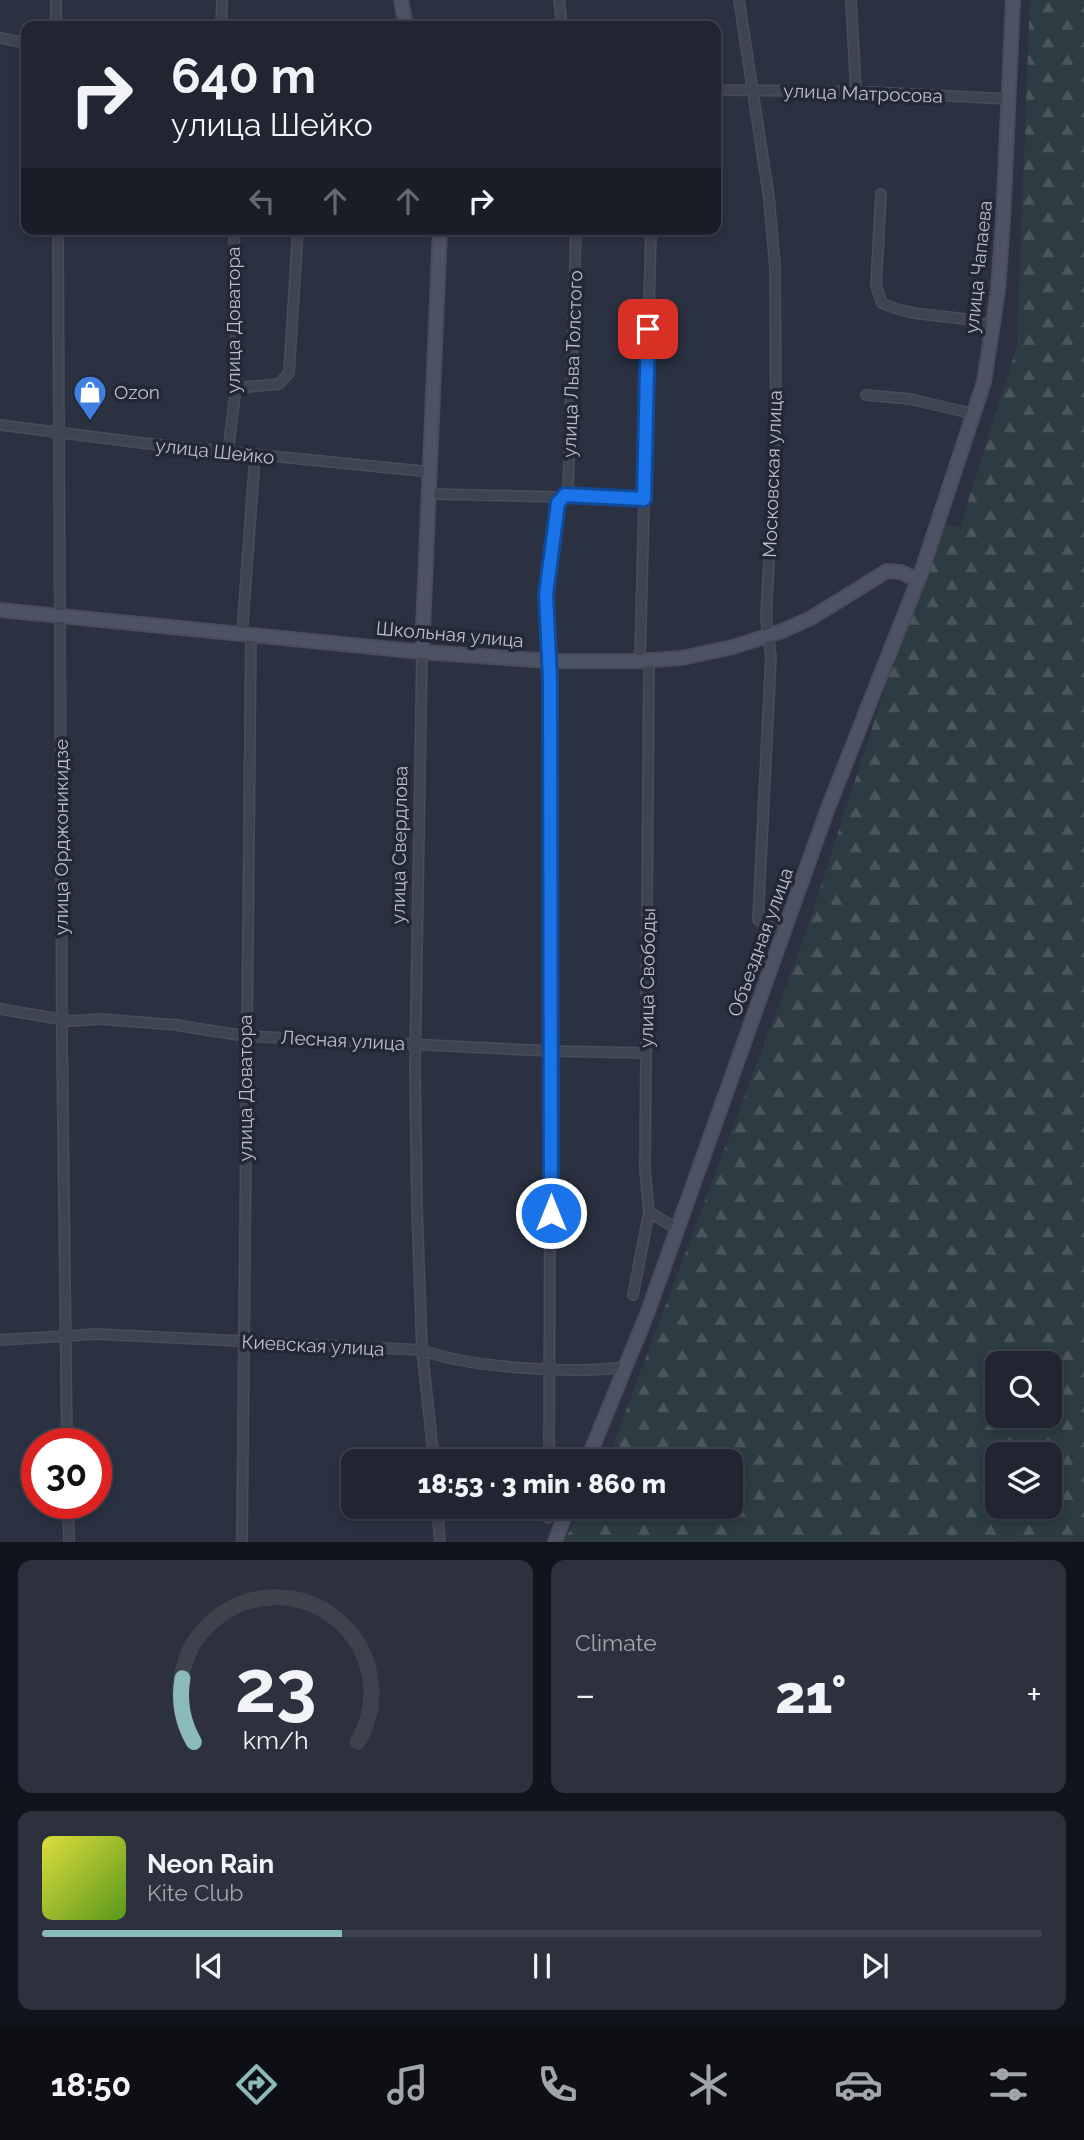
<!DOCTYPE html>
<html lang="en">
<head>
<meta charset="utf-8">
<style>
	:root { --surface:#202531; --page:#2d313d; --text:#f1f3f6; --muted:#a2a5ab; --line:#3d424d; --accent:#8bbbb9 }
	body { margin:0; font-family:Raleway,sans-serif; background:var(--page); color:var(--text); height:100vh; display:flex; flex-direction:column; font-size:26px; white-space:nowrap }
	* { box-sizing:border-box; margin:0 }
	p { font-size:23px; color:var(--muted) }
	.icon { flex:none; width:38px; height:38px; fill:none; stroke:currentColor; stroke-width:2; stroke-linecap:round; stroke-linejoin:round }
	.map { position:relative; height:1542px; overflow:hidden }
	.drawer { display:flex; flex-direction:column; gap:18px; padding:18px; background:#12141b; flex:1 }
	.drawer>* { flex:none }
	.guide { position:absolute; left:21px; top:21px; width:700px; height:214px; border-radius:14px; box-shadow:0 4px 10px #0003,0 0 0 2px var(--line); background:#202531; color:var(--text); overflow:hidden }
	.controls { position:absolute; left:985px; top:1351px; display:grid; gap:14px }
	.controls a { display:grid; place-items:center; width:77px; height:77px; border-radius:14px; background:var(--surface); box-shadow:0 4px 10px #0003,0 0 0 2px var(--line); font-size:35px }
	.speed { position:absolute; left:21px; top:1428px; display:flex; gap:14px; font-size:35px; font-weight:700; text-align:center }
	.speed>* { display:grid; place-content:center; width:91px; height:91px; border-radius:50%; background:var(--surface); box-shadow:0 4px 10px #0003,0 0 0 2px var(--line); line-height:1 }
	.speed .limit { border:10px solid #d22; background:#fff; color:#111 }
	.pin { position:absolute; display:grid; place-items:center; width:60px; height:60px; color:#fff; margin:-30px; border-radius:14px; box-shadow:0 4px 10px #0006 }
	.me { position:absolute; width:77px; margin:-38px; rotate:0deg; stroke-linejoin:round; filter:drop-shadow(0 0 5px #0008) }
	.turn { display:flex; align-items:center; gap:24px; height:147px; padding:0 35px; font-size:32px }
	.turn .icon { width:91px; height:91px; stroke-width:2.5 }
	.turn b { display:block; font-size:49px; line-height:60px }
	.lanes { display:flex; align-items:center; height:66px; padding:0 35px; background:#0003; justify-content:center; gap:35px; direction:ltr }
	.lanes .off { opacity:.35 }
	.big { font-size:52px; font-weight:800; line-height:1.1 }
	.drawer .tile { flex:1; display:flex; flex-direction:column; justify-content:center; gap:10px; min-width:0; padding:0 24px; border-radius:14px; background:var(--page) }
	.drawer .dial { align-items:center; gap:0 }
	.dial svg { height:182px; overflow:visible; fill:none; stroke:var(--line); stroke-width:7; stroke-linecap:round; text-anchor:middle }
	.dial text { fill:var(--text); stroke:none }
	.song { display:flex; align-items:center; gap:21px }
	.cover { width:84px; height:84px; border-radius:10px; background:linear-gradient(135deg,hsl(60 70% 55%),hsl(90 70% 35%)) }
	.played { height:7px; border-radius:4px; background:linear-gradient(90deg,var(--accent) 30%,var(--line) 30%) }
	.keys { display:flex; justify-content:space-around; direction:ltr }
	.heat { display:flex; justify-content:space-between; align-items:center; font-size:38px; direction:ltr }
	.drawer .tiles { flex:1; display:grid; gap:18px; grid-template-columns:1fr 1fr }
	.tile:last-child { grid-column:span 2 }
	.trip { position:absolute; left:341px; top:1449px; width:402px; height:70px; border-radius:14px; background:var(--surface); box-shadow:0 4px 10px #0003,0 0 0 2px var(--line); font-weight:800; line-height:70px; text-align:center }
	.menu { display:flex; height:112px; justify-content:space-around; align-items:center; background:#0d0f14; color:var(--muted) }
	.menu .icon { width:49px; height:49px }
	.menu .on { color:var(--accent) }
	.menu b { font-size:32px; color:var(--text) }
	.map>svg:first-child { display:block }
	.forest { fill:url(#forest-firs); fill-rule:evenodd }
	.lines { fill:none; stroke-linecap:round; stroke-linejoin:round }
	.street-casing { stroke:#494c5a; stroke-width:12 }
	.secondary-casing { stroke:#494c5a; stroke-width:16 }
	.street { stroke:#3f4451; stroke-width:9 }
	.secondary { stroke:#4d5264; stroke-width:12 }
	.route-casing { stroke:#114b97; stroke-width:18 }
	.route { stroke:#1a73e8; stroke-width:12 }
	.labels { text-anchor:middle; stroke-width:7; stroke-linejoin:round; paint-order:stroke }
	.street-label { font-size:19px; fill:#bcbfcb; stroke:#232837 }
	.poi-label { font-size:19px; fill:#bcbfcb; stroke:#232837; text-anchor:start }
</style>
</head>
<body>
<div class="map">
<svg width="1084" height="1542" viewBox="0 0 1084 1542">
	<defs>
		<pattern id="forest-firs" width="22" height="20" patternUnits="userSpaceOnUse" patternTransform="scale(1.75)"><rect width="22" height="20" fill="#2d3c42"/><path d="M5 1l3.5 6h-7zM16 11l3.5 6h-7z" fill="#4a565c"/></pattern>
	</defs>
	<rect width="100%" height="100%" fill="#2b3141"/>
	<!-- forest -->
	<path class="forest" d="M 1030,0 L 1084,0 L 1084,1541 L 563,1542 L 584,1507 L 732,1507 L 732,1461 L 607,1461 L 803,941 L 920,580 L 934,525 L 960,527 L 1017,346 ZM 998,1363 L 1050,1363 L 1050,1416 L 998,1416 ZM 998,1454 L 1050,1454 L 1050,1507 L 998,1507 Z"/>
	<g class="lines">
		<defs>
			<path id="street" d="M 559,0 L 562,26
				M 739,0 L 769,198 L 775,267 L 776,428 L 766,618 L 771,657 L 758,920 L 784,934
				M 851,0 L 856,92
				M 56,26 L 56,0
				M 221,26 L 222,0
				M 0,38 L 26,43
				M 716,90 L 872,92 L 1009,99
				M 881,194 L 876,286 L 882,303 C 916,320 957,312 992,327
				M 58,229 L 62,1042 L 67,1444
				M 236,388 L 279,384 L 289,373 L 298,229
				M 866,395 L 910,399 L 974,414
				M 0,425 L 142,443 L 431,472
				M 228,452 L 237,378 L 234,229
				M 430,494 L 644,499
				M 242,634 L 255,456
				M 422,652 L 415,1069 L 417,1207 L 422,1350 L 434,1461
				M 640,661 L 651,229
				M 0,1009 L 71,1021 L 101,1019 L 176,1025 L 245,1036 L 551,1051 L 646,1053
				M 649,1212 L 677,1229
				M 633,1295 L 649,1212 L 645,1171 L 649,661
				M 0,1340 L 97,1334 L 422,1350 C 469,1368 575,1374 625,1367
				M 549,1461 L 551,930 L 546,595 L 558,503 L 568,491 L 576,229
				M 68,1503 L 69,1542
				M 437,1507 L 440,1542
				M 548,1518 L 549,1507
				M 242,1542 L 251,635"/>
			<path id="secondary" d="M 401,0 L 406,26
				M 0,610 L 422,652 L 550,661 L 640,661 L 682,658 L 733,647 L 782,631 L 811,618 L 887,571 L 901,572 L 917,580
				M 422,652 L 440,229
				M 587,1461 L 647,1314 L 828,808 L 921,573 L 984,382 L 998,290 L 1003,221 L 1013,0
				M 555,1542 L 568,1507"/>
		</defs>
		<!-- street casing -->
		<use href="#street" class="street-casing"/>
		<!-- secondary casing -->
		<use href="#secondary" class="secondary-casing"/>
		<!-- street -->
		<use href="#street" class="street"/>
		<!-- secondary -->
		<use href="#secondary" class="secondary"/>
	</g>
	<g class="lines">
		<defs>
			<path id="route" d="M 551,1213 L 550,680 L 546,594 L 558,503 L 565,495 L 644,499 L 648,329"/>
		</defs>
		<!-- route casing -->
		<use href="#route" class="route-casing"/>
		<!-- route -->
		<use href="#route" class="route"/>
	</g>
	<!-- icons -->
	<defs>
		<symbol id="shop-pin" viewBox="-11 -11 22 30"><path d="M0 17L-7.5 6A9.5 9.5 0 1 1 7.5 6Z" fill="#3f7fe0" stroke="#232837"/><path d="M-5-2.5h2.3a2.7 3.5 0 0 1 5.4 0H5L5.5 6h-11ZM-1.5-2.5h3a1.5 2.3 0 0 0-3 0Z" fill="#fff"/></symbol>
	</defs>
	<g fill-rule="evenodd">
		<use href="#shop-pin" x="71" y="373" width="38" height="52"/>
	</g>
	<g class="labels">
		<!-- street labels -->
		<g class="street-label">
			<text transform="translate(863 93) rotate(2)" y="7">улица Матросова</text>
			<text transform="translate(978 267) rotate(-84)" y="7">улица Чапаева</text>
			<text transform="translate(233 320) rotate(-90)" y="7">улица Доватора</text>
			<text transform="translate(572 364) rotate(-88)" y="7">улица Льва Толстого</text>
			<text transform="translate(215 451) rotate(6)" y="7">улица Шейко</text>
			<text transform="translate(772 474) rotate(-88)" y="7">Московская улица</text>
			<text transform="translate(450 634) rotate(5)" y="7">Школьная улица</text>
			<text transform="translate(61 837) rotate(-90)" y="7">улица Орджоникидзе</text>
			<text transform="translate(399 845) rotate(-89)" y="7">улица Свердлова</text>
			<text transform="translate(760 942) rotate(-70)" y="7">Объездная улица</text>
			<text transform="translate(647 978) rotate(-89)" y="7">улица Свободы</text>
			<text transform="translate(343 1040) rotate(3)" y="7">Лесная улица</text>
			<text transform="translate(245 1088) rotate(-90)" y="7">улица Доватора</text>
			<text transform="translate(313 1345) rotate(3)" y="7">Киевская улица</text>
		</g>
		<!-- poi labels -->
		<g class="poi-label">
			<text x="114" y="399">Ozon</text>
		</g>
	</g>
</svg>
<div class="controls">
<a><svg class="icon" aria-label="search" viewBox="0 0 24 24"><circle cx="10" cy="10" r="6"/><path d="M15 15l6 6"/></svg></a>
<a><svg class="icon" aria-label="layers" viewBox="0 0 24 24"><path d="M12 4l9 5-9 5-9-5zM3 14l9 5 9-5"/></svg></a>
</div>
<div class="speed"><div class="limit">30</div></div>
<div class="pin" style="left:648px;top:329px;background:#d93025"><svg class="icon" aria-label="arrive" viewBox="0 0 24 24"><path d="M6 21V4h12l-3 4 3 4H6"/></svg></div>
<svg class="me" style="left:551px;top:1213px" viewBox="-20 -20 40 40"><circle r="17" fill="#1a73e8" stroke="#fff" stroke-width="3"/><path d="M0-11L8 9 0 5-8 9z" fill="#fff"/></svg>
<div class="trip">18:53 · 3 min · 860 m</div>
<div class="guide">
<div class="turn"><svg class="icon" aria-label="right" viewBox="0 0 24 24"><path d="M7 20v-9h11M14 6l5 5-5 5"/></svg><div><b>640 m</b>улица Шейко</div></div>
<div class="lanes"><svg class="icon off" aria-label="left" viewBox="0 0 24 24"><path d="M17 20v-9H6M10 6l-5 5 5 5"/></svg><svg class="icon off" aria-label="ahead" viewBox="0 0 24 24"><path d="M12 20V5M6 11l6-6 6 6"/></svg><svg class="icon off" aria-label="ahead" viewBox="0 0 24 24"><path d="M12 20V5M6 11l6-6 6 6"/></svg><svg class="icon" aria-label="right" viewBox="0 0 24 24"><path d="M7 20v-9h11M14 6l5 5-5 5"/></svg></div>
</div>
</div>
<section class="drawer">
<div class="tiles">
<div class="tile dial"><svg viewBox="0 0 100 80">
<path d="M14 69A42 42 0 1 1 86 69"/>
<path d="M14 69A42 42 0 0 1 9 41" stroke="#8bbbb9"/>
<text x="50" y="56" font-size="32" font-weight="700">23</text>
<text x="50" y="72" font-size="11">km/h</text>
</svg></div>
<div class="tile"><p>Climate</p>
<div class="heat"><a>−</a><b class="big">21°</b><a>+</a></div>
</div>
<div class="tile">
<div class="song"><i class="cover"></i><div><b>Neon Rain</b><p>Kite Club</p></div></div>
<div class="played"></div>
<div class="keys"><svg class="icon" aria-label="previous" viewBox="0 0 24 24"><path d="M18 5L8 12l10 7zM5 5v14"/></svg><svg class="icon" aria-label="pause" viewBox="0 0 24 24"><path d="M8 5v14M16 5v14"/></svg><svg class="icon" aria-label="next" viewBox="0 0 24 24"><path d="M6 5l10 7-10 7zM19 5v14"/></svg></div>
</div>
</div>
</section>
<nav class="menu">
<b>18:50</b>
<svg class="icon on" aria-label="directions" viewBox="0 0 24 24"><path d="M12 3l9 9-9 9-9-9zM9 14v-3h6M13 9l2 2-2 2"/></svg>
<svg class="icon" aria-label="music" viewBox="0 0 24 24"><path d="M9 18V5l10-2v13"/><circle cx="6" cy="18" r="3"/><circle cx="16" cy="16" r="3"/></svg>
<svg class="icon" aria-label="phone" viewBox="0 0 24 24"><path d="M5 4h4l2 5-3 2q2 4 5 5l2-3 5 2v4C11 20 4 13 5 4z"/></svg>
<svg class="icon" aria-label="climate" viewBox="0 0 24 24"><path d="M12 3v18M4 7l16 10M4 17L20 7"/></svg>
<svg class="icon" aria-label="car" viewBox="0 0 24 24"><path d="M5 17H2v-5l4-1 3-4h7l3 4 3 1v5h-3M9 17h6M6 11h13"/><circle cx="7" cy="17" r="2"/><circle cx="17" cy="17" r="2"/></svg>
<svg class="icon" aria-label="filters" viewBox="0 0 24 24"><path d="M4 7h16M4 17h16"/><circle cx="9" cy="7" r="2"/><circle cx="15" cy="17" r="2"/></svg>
</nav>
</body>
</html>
